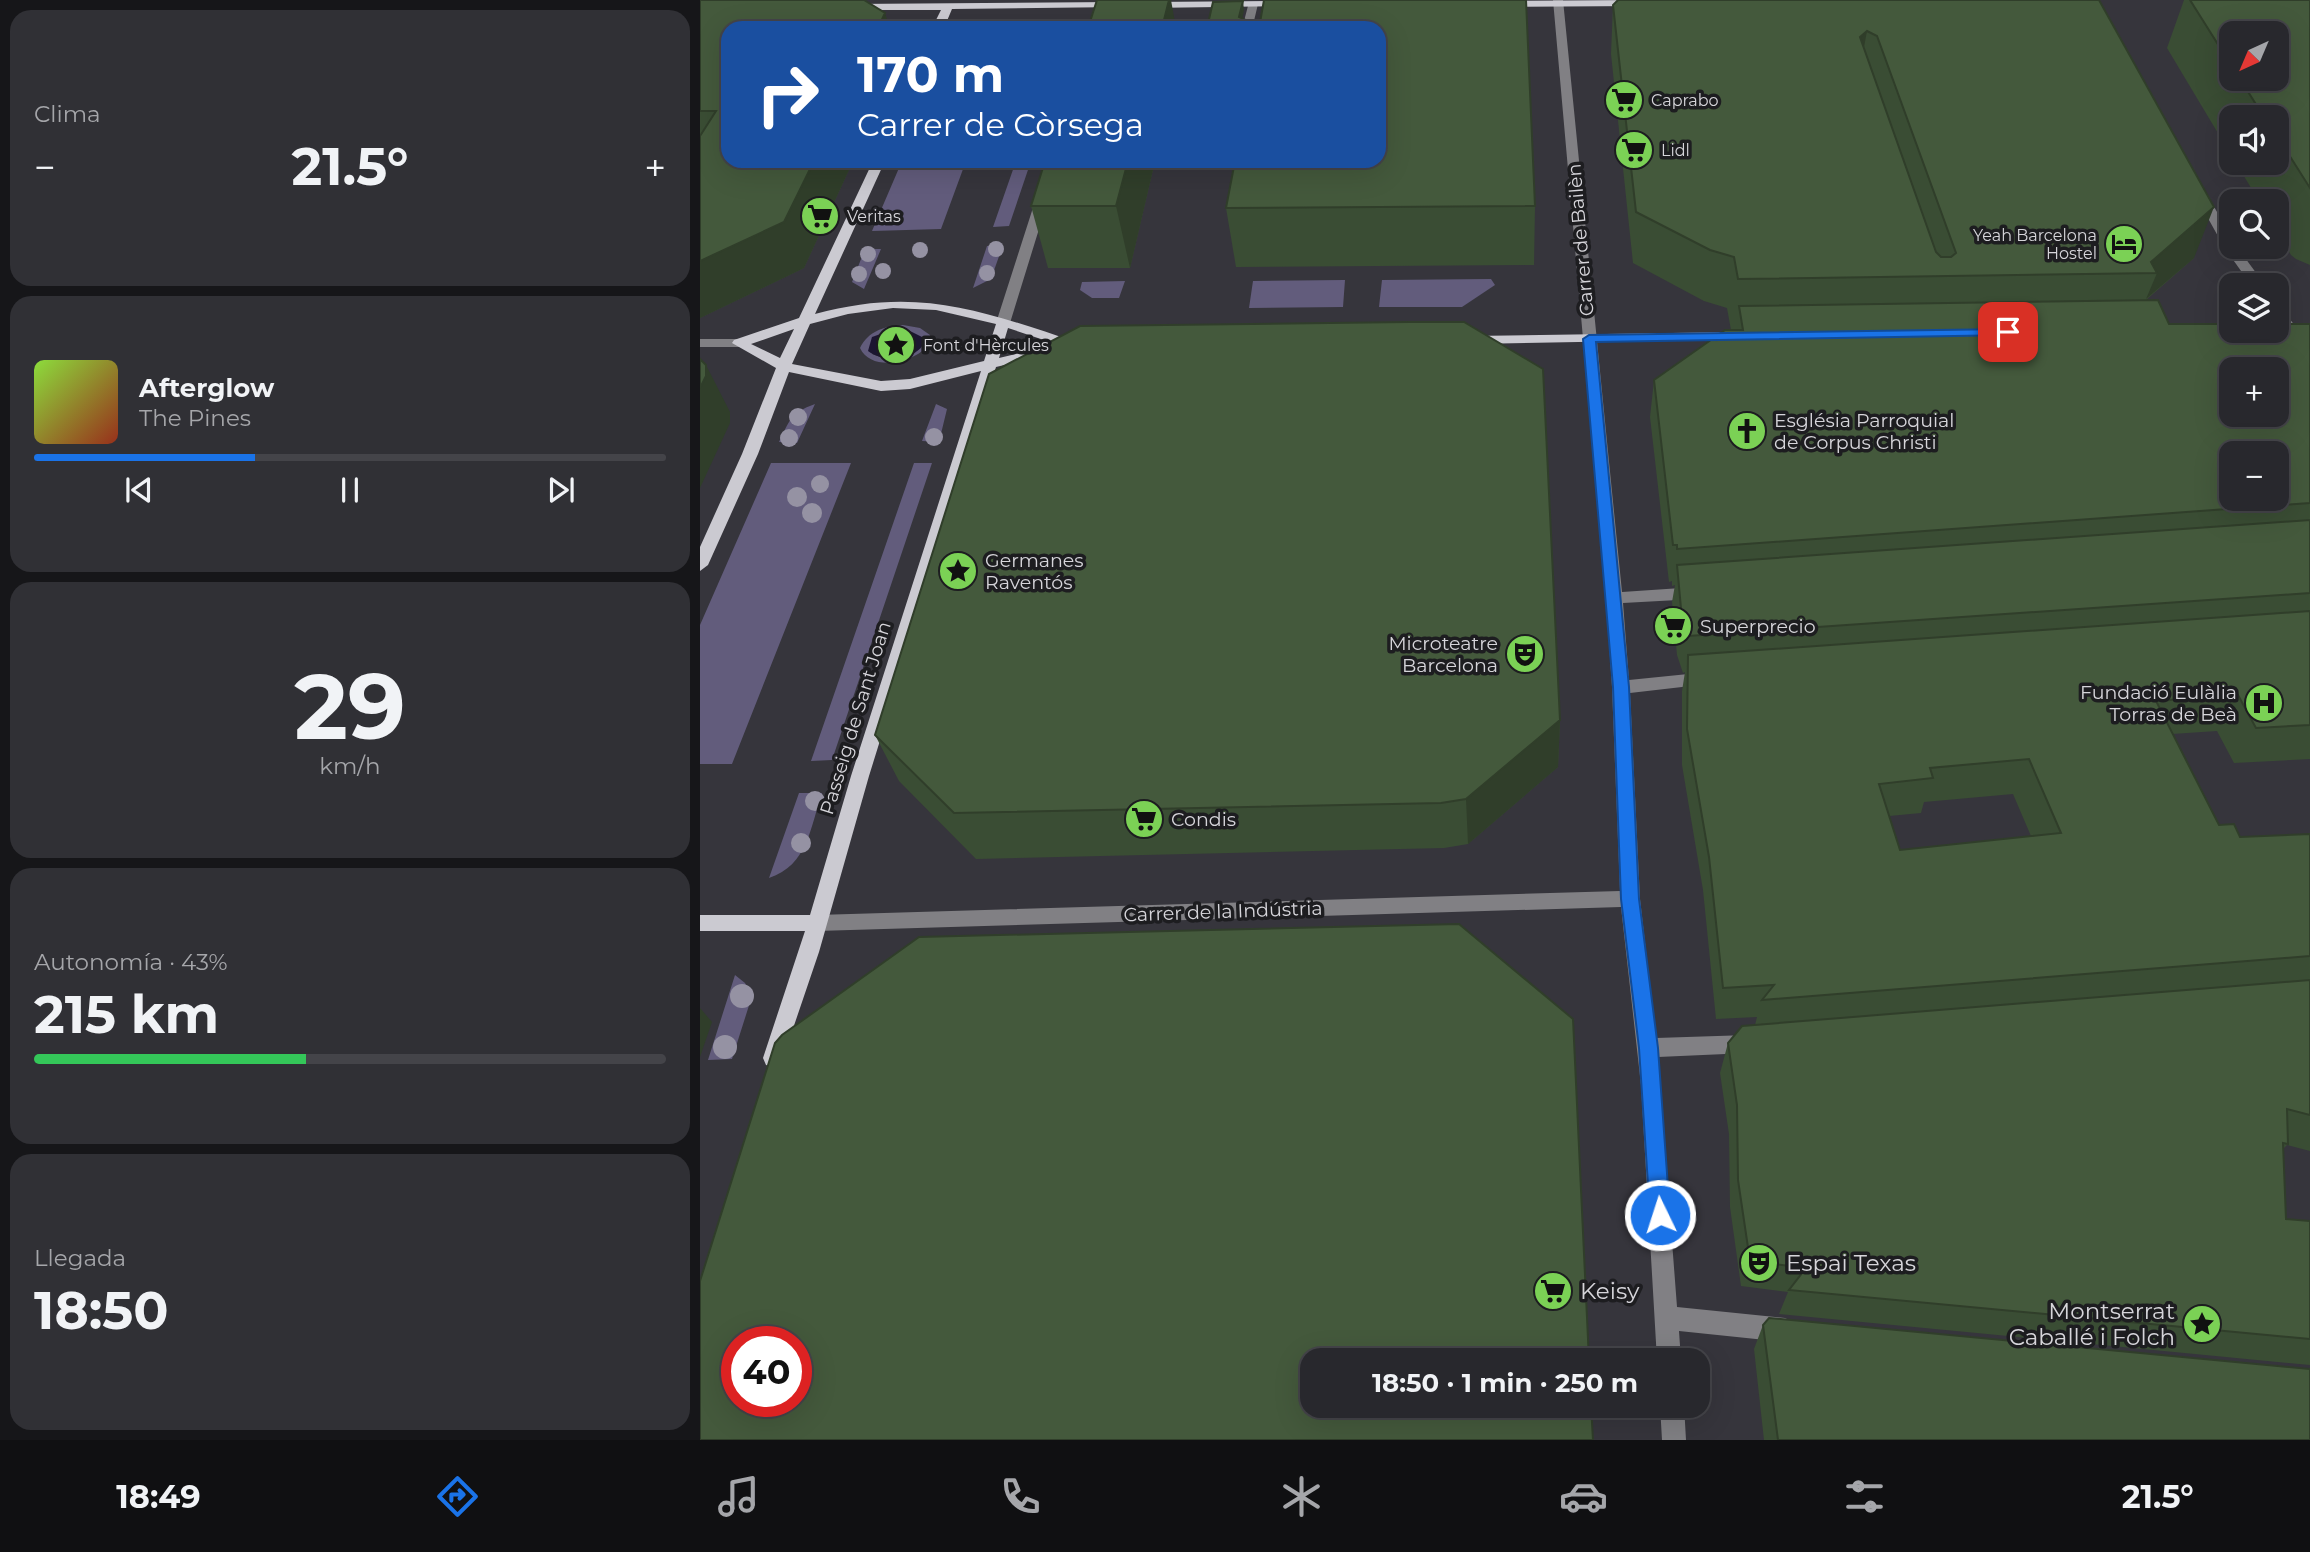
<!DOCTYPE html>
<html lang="es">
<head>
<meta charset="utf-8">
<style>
	:root { --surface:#28282d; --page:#303035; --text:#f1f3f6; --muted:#a5a6aa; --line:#444449; --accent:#1a73e8 }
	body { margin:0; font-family:Montserrat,sans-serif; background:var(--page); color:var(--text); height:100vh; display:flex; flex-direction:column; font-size:26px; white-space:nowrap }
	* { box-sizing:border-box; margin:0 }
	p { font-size:23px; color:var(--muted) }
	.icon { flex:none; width:38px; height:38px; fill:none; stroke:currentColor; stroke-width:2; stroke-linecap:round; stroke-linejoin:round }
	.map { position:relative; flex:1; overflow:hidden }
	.panel { display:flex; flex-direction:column; gap:10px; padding:10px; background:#161619; width:700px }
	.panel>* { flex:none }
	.top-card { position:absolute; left:21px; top:21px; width:665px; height:147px; border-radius:21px; box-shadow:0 7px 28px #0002,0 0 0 2px var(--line); background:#1a4fa0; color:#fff; overflow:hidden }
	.needle { width:46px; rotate:224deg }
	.tools { position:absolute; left:1519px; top:21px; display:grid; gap:14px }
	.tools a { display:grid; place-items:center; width:70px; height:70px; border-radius:14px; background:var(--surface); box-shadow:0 7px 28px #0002,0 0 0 2px var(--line); font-size:35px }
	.speed { position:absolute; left:21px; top:1326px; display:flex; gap:14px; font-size:35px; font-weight:700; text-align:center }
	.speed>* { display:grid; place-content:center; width:91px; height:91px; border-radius:50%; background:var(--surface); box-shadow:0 7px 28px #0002,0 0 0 2px var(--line); line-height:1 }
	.speed .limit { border:10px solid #d22; background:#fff; color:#111 }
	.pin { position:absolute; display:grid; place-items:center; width:60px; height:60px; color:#fff; margin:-30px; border-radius:14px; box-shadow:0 4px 10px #0006 }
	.me { position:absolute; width:77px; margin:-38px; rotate:356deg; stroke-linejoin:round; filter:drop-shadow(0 0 5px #0008) }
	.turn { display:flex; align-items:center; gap:24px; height:147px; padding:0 21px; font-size:32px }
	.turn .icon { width:91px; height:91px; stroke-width:2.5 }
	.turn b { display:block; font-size:49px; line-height:60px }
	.big { font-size:52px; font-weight:700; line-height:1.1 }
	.panel .card { flex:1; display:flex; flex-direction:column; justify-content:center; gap:10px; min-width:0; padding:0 24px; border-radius:21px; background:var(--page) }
	.panel .dial { align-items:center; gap:0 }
	.dial b { font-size:91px; line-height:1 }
	.song { display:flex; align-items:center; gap:21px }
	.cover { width:84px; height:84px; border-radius:10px; background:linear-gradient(135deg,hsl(90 70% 55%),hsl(10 70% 35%)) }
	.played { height:7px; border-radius:4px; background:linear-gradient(90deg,var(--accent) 35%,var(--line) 35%) }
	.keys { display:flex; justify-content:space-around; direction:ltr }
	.heat { display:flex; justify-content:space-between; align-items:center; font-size:38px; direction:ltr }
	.charge { height:10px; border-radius:5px; background:linear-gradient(90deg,#34c759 43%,var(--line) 0) }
	.trip { position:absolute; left:600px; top:1348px; width:410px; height:70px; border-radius:21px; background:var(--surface); box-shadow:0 7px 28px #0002,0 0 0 2px var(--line); font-weight:700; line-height:70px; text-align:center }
	.tab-bar { display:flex; height:112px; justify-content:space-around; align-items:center; background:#101012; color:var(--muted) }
	.tab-bar .icon { width:49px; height:49px }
	.tab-bar .selected { color:var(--accent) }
	.tab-bar b { font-size:32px; color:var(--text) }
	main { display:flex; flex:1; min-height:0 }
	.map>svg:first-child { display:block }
	.green { fill:#625c7c; fill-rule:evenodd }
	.water { fill:#1c1631 }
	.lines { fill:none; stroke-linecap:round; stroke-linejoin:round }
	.minor { fill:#818084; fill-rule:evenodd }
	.major { fill:#cbcad1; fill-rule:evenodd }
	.tree { fill:#9592a3 }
	.wall { fill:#3a4d34; fill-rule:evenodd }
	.shaded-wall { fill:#303e2a }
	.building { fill:#44593c; stroke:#303e2a; stroke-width:2; fill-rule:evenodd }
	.route { fill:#1a73e8; stroke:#114b97; stroke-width:2 }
	.labels { text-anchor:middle; stroke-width:7; stroke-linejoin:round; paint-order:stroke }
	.far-poi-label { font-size:16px; fill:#d6d5da; stroke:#1d1d20; text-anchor:start }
	.street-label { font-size:19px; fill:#d6d5da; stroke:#1d1d20 }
	.poi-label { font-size:19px; fill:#d6d5da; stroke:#1d1d20; text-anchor:start }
	.near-poi-label { font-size:23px; fill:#d6d5da; stroke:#1d1d20; text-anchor:start }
</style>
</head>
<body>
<main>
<section class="panel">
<div class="card"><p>Clima</p>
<div class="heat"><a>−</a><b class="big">21.5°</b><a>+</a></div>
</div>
<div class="card">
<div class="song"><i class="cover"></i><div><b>Afterglow</b><p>The Pines</p></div></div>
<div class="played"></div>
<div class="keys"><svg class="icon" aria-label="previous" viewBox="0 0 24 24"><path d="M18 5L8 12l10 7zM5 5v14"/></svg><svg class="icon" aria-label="pause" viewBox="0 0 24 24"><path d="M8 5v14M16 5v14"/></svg><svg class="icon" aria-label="next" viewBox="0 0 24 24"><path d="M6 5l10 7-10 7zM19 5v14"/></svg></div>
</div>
<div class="card dial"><b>29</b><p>km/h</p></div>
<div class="card"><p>Autonomía · 43%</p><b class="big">215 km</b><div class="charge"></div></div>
<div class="card"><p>Llegada</p><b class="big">18:50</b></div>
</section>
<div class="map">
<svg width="1610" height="1440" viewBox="0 0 1610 1440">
	<rect width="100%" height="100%" fill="#36353c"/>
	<!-- green -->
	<path class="green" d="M 202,161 L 266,161 L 241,229 L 172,231 Z
		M 316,161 L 331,161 L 309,226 L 293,227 Z
		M 303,245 L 291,279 L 273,288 L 287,246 Z
		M 165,249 L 181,249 L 164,289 L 152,282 Z
		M 791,279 L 795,285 L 762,307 L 679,307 L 682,280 Z
		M 645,280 L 643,307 L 549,308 L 553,281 Z
		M 425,281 L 419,298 L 392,298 L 380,290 L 382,282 Z
		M 203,325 L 220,328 L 230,335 L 231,341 C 220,362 172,374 160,348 C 168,331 185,326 203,325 ZM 192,330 L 208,330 L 221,348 C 206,358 189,361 172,354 Z
		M 115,404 L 97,443 L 79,442 C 90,420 90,413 115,404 Z
		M 236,404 L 247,409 L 239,442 L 222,441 Z
		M 71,463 L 151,463 L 32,764 L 0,764 L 0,625 Z
		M 214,463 L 232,463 L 132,760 L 111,761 Z
		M 99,793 L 122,793 C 110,828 108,865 69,878 Z
		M 35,975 L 45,983 L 52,996 L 32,1059 L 8,1060 Z"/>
	<!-- water -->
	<path class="water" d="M 192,330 L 208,330 L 224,338 L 224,343 C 215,361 183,363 168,351 L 172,337 Z"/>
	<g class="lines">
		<!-- minor -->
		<path class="minor" d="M 853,0 L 863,0 L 922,592 L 996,587 L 1004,593 L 996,599 L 923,603 L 929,680 L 1008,672 L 1014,673 L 1017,678 L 1014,683 L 1008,684 L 930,693 L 940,899 L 956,1038 L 1048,1035 L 1055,1037 L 1058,1044 L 1055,1051 L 1048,1053 L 958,1057 L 977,1307 L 1085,1318 L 1093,1322 L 1097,1330 L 1093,1338 L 1085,1342 L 979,1331 L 981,1360 L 957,1360 L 941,1085 L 921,907 L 117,931 L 110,929 L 107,923 L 110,917 L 117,915 L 920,891 L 912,687 L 906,598 Z
			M 549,2 L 558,4 L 553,25 L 547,28 L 543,25 Z
			M 348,161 L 360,161 L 310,323 L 303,327 L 298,326 L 296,323 Z
			M 1500,189 L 1506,193 L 1531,236 L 1531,247 L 1537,247 L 1565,285 L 1551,285 L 1524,247 L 1494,193 Z
			M 1577,308 L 1582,309 L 1610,345 L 1610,359 L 1605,358 L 1577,321 Z
			M 0,339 L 39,339 L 46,343 L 39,347 L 0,347 Z
			M 960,1405 L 984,1405 L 986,1440 L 962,1440 Z"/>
		<!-- major -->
		<path class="major" d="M 940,0 L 944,3 L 939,6 L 802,7 L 797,4 L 802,1 Z
			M 585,1 L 589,2 L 589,6 L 449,8 L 444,5 L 449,2 Z
			M 417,2 L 422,5 L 421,7 L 252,9 L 244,28 L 232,28 L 241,10 L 151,10 L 146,7 L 151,4 Z
			M 173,161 L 185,161 L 115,314 C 217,286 280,310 376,342 L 378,345 L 371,349 L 308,328 L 299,358 L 349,346 L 356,350 L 354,353 L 296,367 L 169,776 L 119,952 L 83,1058 L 80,1065 L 73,1067 L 66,1065 L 63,1058 L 105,931 L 0,931 L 0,915 L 110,915 L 151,776 L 281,371 L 210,389 L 181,391 L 89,372 L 58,454 L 8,565 L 0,571 L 0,547 L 42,454 L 76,368 L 32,343 L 34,340 L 99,318 ZM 193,308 L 236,310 L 296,324 L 284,361 L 210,379 L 181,381 L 92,364 L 110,324 L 148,314 ZM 94,329 L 80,358 L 51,344 Z
			M 1038,332 L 1043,333 L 1043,339 L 772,344 L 765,340 L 772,336 Z"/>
	</g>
	<!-- trees -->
	<g class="tree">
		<circle cx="296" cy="249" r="8"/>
		<circle cx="220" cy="250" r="8"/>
		<circle cx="168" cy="254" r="8"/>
		<circle cx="183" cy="271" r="8"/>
		<circle cx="287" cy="273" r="8"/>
		<circle cx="159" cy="274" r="8"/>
		<circle cx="98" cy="417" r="9"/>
		<circle cx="234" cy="437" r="9"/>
		<circle cx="89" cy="438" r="9"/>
		<circle cx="120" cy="484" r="9"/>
		<circle cx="97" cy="497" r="10"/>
		<circle cx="112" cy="513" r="10"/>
		<circle cx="115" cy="801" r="10"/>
		<circle cx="101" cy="843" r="10"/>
		<circle cx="42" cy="996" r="12"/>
		<circle cx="25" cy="1047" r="12"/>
	</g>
	<!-- wall -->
	<path class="wall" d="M 0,0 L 28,161 L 153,161 L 104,268 L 0,318 Z
		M 1399,0 L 1494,258 L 1446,300 L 1469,324 L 1610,324 L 1610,759 L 1534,763 L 1517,731 L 1472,734 L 1519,825 L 1540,837 L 1610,834 L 1610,1151 L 1587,1145 L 1583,1149 L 1586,1219 L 1610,1221 L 1610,1365 L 1079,1314 L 1088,1292 L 1041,1286 L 1030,1207 L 1029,1134 L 1020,1073 L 1028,1043 L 1055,1025 L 1057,1017 L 1016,1019 L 1003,890 L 982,765 L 982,691 L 985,672 L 983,673 L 977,655 L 972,602 L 975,585 L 972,586 L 972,581 L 969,582 L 950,417 L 954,380 L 1031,330 L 1027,308 L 1004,301 L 933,263 L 911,54 L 913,5 ZM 1313,794 L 1331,836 L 1200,850 L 1189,816 L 1221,813 L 1224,802 Z
		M 1484,0 L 1610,0 L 1610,265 L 1596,259 L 1591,255 L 1577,231 L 1577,201 L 1559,201 L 1536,163 L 1577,163 L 1577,117 L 1531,117 L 1531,155 L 1467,48 ZM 1531,33 L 1577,79 L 1531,79 Z
		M 455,161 L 430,268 L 348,268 L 331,206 Z
		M 835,206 L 834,265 L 536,267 L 526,208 Z
		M 860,720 L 858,767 L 768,844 L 744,848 L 276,859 L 199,781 L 175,735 Z
		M 1063,1325 L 1610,1440 L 1064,1440 L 1054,1349 Z"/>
	<!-- shaded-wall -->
	<path class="shaded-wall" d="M 469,0 L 471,0 L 476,28 L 462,28 Z
		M 543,1 L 544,10 L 541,26 L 539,17 Z
		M 185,13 L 190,28 L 178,28 Z
		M 1167,31 L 1158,80 L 1160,37 Z
		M 114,161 L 153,161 L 104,268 L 0,318 L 0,261 Z
		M 428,161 L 455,161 L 430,268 L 416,206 Z
		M 1514,207 L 1494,258 L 1446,299 L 1457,273 L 1451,262 Z
		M 6,365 L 30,412 L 30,423 L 0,488 L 0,388 Z
		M 860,720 L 858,767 L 768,844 L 766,799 Z
		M 0,1008 L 12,1022 L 0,1057 Z"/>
	<!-- building -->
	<path class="building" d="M 0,0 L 164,0 L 185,13 L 178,28 L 28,28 L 28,161 L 114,161 L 84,222 L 0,261 L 0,136 L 16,111 L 0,111 Z
		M 397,0 L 469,0 L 462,28 L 388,28 Z
		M 564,0 L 826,0 L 835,206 L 526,208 L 535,161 L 679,161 L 679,28 L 559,28 Z
		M 918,0 L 1399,0 L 1514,207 L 1451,262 L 1457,273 L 1038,279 L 1034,257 L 1010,250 L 936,212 L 913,5 ZM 1167,31 L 1177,36 L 1256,253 L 1251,257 L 1241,257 L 1236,252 L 1160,37 Z
		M 1490,0 L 1610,0 L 1610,188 L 1577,136 L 1577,117 L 1564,117 L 1540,79 L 1577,79 L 1577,33 L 1531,33 L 1531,65 Z
		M 543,1 L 539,17 L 548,21 L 547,28 L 507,28 L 513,2 Z
		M 345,161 L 428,161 L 416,206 L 331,206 Z
		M 1458,300 L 1469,324 L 1531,324 L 1531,331 L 1577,331 L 1577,324 L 1610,324 L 1610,503 L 977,549 L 977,545 L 973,545 L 954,380 L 1025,330 L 1043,330 L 1039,306 ZM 1531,369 L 1577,369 L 1577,415 L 1531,415 ZM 1531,453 L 1577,453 L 1577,499 L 1531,499 Z
		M 708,322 L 764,322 L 843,369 L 860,720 L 766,799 L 741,803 L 254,813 L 175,735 L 289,374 L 380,326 Z
		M 0,359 L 6,365 L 6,376 L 0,388 Z
		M 1610,520 L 1610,593 L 988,636 L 982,619 L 977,565 Z
		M 1610,611 L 1610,725 L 1556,728 L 1538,695 L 1456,701 L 1519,825 L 1534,824 L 1540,837 L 1610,834 L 1610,956 L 1062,1000 L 1074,985 L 1023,988 L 1009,857 L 987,729 L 988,655 ZM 1329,759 L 1361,833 L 1200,850 L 1179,784 L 1233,778 L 1230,768 Z
		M 759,924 L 873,1019 L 889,1360 L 612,1360 L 612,1405 L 891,1405 L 893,1440 L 0,1440 L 0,1281 L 75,1043 L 82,1035 L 219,937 ZM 37,1342 L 96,1342 L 96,1402 L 37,1402 Z
		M 1610,980 L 1610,1115 L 1587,1109 L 1588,1144 L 1583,1143 L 1586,1219 L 1610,1221 L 1610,1339 L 1089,1290 L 1106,1268 L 1050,1261 L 1038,1180 L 1037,1105 L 1028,1043 L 1042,1026 Z
		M 1069,1318 L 1610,1369 L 1610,1440 L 1078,1440 L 1063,1325 Z"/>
	<!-- route -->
	<path class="route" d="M 1308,329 L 1313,330 L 1313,335 L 896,342 L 929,687 L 939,899 L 958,1048 L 970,1215 L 967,1222 L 960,1225 L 953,1222 L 950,1215 L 939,1048 L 921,899 L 913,687 L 883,339 L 889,335 Z"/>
	<!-- icons -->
	<defs>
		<symbol id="supermarket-disc" viewBox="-11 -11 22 22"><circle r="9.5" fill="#7bd155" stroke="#1d1d20"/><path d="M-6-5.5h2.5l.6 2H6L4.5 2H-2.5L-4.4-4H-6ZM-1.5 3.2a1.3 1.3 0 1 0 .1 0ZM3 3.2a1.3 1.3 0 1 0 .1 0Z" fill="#111"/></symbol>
		<symbol id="hotel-disc" viewBox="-11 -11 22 22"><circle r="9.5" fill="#7bd155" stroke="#1d1d20"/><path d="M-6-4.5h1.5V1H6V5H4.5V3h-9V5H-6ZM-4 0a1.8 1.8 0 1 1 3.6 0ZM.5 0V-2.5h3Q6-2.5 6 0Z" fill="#111"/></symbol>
		<symbol id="sight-disc" viewBox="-11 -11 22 22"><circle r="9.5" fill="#7bd155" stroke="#1d1d20"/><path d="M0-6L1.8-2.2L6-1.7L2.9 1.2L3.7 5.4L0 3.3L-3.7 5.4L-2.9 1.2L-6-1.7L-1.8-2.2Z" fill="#111"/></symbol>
		<symbol id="church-disc" viewBox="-11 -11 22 22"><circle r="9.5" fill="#7bd155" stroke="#1d1d20"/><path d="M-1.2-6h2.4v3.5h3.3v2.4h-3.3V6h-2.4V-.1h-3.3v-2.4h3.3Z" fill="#111"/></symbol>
		<symbol id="theatre-disc" viewBox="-11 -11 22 22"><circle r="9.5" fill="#7bd155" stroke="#1d1d20"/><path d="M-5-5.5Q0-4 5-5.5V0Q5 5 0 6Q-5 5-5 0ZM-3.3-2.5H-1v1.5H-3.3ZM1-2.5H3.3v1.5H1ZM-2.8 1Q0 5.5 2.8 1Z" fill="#111"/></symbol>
		<symbol id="hospital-disc" viewBox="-11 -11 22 22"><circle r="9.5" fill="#7bd155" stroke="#1d1d20"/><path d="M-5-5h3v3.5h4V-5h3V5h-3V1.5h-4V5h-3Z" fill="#111"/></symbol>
	</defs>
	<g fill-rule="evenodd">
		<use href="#supermarket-disc" x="902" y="78" width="44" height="44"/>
		<use href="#supermarket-disc" x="912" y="128" width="44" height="44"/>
		<use href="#supermarket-disc" x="98" y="194" width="44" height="44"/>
		<use href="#hotel-disc" x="1402" y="222" width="44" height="44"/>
		<use href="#sight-disc" x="174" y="323" width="44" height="44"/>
		<use href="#church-disc" x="1025" y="409" width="44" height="44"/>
		<use href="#sight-disc" x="236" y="549" width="44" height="44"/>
		<use href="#supermarket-disc" x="951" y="604" width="44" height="44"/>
		<use href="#theatre-disc" x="803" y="632" width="44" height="44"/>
		<use href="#hospital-disc" x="1542" y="681" width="44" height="44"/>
		<use href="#supermarket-disc" x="422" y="797" width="44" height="44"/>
		<use href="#theatre-disc" x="1037" y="1241" width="44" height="44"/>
		<use href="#supermarket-disc" x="831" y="1269" width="44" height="44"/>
		<use href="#sight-disc" x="1480" y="1302" width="44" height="44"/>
	</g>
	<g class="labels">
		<!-- far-poi labels -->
		<g class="far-poi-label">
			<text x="951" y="106">Caprabo</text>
			<text x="961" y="156">Lidl</text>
			<text x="147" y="222">Veritas</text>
			<text x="1397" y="241" text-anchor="end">Yeah Barcelona<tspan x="1397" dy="18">Hostel</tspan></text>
			<text x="223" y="351">Font d'Hèrcules</text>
		</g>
		<!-- street labels -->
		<g class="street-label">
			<text transform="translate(880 240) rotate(-95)" y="7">Carrer de Bailèn</text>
			<text transform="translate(155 718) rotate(-73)" y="7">Passeig de Sant Joan</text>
			<text transform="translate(523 911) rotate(-2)" y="7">Carrer de la Indústria</text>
		</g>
		<!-- poi labels -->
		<g class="poi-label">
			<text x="1074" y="427">Església Parroquial<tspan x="1074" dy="22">de Corpus Christi</tspan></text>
			<text x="285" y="567">Germanes<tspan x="285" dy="22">Raventós</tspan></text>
			<text x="1000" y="633">Superprecio</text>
			<text x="798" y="650" text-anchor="end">Microteatre<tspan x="798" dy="22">Barcelona</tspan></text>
			<text x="1537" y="699" text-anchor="end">Fundació Eulàlia<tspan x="1537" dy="22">Torras de Beà</tspan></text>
			<text x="471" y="826">Condis</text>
		</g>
		<!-- near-poi labels -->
		<g class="near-poi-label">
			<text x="1086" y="1271">Espai Texas</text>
			<text x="880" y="1299">Keisy</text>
			<text x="1475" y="1319" text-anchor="end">Montserrat<tspan x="1475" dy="26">Caballé i Folch</tspan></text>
		</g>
	</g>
</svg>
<div class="tools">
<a><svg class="needle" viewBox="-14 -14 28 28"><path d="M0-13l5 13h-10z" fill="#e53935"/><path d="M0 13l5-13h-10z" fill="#a5a6aa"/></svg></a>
<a><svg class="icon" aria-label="sound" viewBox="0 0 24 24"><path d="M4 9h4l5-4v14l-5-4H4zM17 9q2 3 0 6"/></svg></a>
<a><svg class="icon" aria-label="search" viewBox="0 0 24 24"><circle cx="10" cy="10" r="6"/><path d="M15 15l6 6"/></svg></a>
<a><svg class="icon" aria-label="layers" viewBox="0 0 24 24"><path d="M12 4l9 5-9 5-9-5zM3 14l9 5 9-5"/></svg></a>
<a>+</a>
<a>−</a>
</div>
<div class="speed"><div class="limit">40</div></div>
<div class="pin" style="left:1308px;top:332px;background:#d93025"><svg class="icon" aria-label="arrive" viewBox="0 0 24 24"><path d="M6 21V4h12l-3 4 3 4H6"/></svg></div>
<svg class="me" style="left:960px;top:1215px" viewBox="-20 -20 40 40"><circle r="17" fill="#1a73e8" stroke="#fff" stroke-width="3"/><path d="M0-11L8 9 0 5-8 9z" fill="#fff"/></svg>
<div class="trip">18:50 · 1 min · 250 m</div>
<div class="top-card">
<div class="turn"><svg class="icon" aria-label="right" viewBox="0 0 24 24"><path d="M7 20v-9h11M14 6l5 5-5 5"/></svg><div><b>170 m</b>Carrer de Còrsega</div></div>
</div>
</div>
</main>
<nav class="tab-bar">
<b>18:49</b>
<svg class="icon selected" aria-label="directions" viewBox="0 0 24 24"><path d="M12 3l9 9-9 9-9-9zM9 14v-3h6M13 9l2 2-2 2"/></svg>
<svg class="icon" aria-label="music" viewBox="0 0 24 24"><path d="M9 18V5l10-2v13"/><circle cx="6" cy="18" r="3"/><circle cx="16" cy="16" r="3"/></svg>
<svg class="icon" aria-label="phone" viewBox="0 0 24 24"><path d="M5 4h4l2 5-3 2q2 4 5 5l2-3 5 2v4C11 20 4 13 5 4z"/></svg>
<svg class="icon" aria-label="climate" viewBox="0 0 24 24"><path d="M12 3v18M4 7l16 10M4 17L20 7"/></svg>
<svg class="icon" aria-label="car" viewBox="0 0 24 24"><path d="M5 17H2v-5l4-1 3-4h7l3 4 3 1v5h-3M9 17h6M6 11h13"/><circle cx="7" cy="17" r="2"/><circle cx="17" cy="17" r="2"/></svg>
<svg class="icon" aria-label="filters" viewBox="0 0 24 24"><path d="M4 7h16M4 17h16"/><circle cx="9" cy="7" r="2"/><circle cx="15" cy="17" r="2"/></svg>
<b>21.5°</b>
</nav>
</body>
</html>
